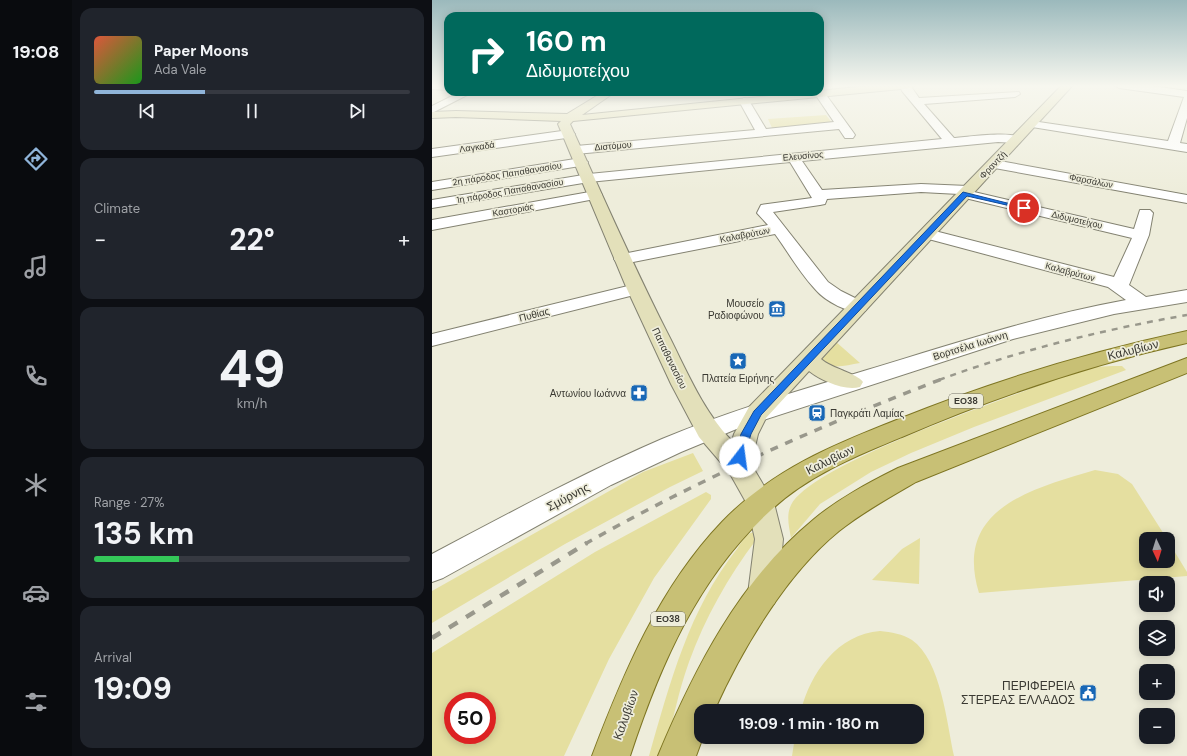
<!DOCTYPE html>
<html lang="en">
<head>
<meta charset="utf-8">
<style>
	:root { --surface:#171b24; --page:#20242c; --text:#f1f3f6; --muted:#9ea1a6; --line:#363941; --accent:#8fb4d9 }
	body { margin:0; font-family:"DM Sans",sans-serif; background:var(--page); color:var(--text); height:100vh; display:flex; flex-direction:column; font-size:15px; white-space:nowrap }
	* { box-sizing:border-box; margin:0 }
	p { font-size:13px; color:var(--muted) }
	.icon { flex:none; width:22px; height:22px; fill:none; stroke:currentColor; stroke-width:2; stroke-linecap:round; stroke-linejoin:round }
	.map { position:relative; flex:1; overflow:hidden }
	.sheet { display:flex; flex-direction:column; gap:8px; padding:8px; background:#0d0f14; width:360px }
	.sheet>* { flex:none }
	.top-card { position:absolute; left:12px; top:12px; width:380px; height:84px; border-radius:12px; box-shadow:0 2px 10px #0003; background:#00695c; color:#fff; overflow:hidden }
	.needle { width:26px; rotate:176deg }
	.fabs { position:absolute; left:707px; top:532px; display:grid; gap:8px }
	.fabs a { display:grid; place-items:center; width:36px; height:36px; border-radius:8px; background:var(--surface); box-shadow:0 2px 10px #0003; font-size:20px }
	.speed { position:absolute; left:12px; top:692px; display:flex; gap:8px; font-size:20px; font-weight:700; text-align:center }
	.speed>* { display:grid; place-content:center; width:52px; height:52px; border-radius:50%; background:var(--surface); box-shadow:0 2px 10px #0003; line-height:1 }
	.speed .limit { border:6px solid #d22; background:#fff; color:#111 }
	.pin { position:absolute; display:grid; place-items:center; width:34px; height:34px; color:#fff; margin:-17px; border:2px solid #fff; border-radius:50%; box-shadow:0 1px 4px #0007 }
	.me { position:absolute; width:44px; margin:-22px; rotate:15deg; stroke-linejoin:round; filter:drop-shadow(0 0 3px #0008) }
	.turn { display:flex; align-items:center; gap:14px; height:84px; padding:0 16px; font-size:18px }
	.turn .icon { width:52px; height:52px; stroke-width:2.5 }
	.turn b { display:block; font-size:28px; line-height:34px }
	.big { font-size:30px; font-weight:700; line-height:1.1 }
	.sheet .widget { flex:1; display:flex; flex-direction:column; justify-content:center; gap:6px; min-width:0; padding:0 14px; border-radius:12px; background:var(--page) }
	.sheet .dial { align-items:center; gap:0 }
	.dial b { font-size:52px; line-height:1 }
	.song { display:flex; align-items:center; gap:12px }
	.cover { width:48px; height:48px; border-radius:6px; background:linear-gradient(135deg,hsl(10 70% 55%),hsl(120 70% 35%)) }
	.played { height:4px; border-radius:2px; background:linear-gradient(90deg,var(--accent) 35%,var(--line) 35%) }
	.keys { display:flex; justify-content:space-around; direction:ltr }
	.heat { display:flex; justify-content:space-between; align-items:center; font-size:22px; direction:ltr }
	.charge { height:6px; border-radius:3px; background:linear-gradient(90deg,#34c759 27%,var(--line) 0) }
	.trip { position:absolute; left:262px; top:704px; width:230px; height:40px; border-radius:12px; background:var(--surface); box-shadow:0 2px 10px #0003; font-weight:700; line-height:40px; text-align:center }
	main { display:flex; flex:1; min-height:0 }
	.tab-bar { display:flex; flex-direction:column; width:72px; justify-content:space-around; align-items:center; background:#090b0e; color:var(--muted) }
	.tab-bar .icon { width:28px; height:28px }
	.tab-bar .current { color:var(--accent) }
	.tab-bar b { font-size:18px; color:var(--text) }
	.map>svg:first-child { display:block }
	.green { fill:#e5dfa0; fill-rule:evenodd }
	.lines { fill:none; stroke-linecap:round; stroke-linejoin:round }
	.street-casing { stroke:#838271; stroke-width:2 }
	.secondary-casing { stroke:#838271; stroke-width:2 }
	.primary-casing { stroke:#7e7522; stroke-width:2 }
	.street { fill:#fff; fill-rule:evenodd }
	.secondary { fill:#e3e0ba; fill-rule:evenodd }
	.primary { fill:#c8c075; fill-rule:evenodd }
	.rail-far2 { stroke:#99988c; stroke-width:2.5; stroke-dasharray:6 6; stroke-linecap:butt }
	.rail-far1 { stroke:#99988c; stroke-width:3.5; stroke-dasharray:8 8; stroke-linecap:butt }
	.rail { stroke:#99988c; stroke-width:4.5; stroke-dasharray:10 10; stroke-linecap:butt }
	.route { fill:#1a73e8; stroke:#114b97 }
	.labels { text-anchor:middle; stroke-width:3.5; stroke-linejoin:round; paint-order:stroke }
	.far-street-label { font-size:9px; fill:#3a3932; stroke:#eeeddb }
	.shield { fill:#eeeddb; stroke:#706f65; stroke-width:1 }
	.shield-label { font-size:9px; font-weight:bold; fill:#3a3932 }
	.poi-label { font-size:10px; fill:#3a3932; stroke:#eeeddb; text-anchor:end }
	.street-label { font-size:10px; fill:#3a3932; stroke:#eeeddb }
	.near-street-label { font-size:12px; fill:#3a3932; stroke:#eeeddb }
	.near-poi-label { font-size:12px; fill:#3a3932; stroke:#eeeddb; text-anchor:end }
</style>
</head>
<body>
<main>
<nav class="tab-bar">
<b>19:08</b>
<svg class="icon current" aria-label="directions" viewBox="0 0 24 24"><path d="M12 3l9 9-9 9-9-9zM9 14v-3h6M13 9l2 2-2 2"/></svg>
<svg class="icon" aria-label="music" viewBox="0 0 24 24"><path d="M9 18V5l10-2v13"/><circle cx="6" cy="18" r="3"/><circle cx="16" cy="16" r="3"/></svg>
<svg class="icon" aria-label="phone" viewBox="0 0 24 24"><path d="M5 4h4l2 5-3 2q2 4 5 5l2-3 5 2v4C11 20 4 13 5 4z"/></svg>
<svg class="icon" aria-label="climate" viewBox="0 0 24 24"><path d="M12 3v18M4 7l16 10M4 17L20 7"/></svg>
<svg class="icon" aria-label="car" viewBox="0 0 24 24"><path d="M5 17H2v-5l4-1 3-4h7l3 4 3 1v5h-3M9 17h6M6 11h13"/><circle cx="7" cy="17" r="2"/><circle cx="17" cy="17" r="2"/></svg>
<svg class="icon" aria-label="filters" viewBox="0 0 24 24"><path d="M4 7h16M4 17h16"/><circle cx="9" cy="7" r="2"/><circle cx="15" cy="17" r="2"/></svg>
</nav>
<section class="sheet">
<div class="widget">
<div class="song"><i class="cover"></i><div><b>Paper Moons</b><p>Ada Vale</p></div></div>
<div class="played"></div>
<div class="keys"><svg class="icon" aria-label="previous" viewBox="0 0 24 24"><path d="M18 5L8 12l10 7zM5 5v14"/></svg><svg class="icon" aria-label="pause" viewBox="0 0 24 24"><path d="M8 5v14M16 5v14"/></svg><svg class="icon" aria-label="next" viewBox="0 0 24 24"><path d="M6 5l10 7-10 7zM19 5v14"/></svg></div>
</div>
<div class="widget"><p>Climate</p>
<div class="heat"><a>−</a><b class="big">22°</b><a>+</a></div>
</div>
<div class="widget dial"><b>49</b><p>km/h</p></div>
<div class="widget"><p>Range · 27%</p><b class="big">135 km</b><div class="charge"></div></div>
<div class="widget"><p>Arrival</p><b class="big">19:09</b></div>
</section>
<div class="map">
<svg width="755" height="756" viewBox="0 0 755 756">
	<rect width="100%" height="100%" fill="#eeeddb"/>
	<!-- green -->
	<path class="green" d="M 394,115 L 401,124 L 341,130 L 336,119 Z
		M 403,341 L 428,363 C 414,365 402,370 389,362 L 389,359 Z
		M 690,366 L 694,370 L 542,427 L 479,453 L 439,472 L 388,504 L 359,538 C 357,527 354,515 359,505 C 378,468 537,412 579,396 C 604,387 628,376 654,369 C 665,366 678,366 690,366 Z
		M 261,453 L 271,471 L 238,487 L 133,544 L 0,623 L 0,591 L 211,472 Z
		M 663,470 L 686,474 L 700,484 L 735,539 L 714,539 L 714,561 L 736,561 L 736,541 L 755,572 L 755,576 L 547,593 C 521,508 600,489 663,470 Z
		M 274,492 L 279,495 L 279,499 L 222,578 L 177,659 L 132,756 L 0,756 L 0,653 L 163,552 ZM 21,701 L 55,701 L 55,735 L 21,735 Z
		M 322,532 L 324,540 C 296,577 273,618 257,662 C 246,692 240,725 232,756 L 217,756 C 238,683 257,609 305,549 C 309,543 314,533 322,532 Z
		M 488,538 L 487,584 L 440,580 L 470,549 Z
		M 448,631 C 459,632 471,634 480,640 C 509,660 515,724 522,756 L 360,756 L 363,737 L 485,737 L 485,711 L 369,711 C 378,673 406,634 448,631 Z"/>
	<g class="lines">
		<defs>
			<path id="street" d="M 0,85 L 16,85 L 16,90 L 0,89 Z
				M 468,85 L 478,85 L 487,98 L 587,92 L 588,94 L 583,97 L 492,104 L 522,138 C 534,137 584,130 591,139 L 585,143 L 566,142 L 370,161 L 390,190 L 489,184 L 536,186 L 541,187 L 542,192 L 702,229 L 708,210 L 718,210 L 721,213 L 717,235 L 697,285 L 714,297 L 755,290 L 755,302 L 682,314 L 581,339 L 307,428 L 249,452 L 179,485 L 11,578 L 0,582 L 0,554 C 76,514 151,473 230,439 C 297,411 366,391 435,370 C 521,344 606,316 694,300 L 676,287 L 489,237 L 487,234 L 489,231 L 495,229 L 682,277 L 700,238 L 529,197 L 527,194 L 489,192 L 395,199 L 393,204 L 388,205 L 341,212 L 396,282 L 409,291 L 433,303 L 436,307 L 433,311 C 418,315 393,301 383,289 C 368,273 356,252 343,234 L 191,264 L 185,263 L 182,259 L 185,255 L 191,254 L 336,225 L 325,213 L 329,205 L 380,198 L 358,162 L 157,182 L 0,208 L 0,200 L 157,174 L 510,139 L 470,91 Z
				M 682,85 L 713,85 L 755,91 L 755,118 L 748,143 L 755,144 L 755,152 L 600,127 L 594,124 L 600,121 L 736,141 L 752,97 L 687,88 Z
				M 388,91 L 392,92 L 421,132 L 423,135 L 421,138 L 413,138 L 407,129 L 144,154 L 138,150 L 144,146 L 323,130 L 307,101 L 312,98 L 316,99 L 334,129 L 402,122 L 383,94 Z
				M 28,92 L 41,92 L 0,113 L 0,106 Z
				M 137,130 L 143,134 L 141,137 L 0,157 L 0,149 Z
				M 149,158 L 156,162 L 154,165 L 0,190 L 0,182 Z
				M 562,160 L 755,195 L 755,203 L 557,167 L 555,164 L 557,161 Z
				M 163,191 L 168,192 L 170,195 L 168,198 L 0,230 L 0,220 Z
				M 204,284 L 210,285 L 213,289 L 210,293 L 0,346 L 0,334 Z"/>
			<path id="secondary" d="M 445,85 L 484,85 L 479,88 L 141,121 L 138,124 C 171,196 202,268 238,338 C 256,374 272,412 300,441 L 302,434 L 317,407 L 630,85 L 641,85 L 389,359 C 400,369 425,373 431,382 L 428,387 C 412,391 390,381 377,371 L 334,418 L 326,434 L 319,464 L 342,503 L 351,539 L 346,594 L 342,604 L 331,608 L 320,604 L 316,594 L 323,539 L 315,504 L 297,472 L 267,437 L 239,384 L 195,289 L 126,124 L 129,121 L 24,117 L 0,118 L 0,112 L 24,111 L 135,114 L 171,92 L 183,92 L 150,115 Z"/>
			<path id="primary" d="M 755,331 L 755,343 C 657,365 563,397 470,437 C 424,456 375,476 338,511 C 266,577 228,665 198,756 L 160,756 C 192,672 227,588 290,522 C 341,469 401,445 467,419 C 561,381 657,352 755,331 Z
				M 755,358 L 755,373 L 484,482 C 458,497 431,512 407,531 C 354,574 310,649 282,711 L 269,711 L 269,737 L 271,737 L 264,756 L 226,756 C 262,670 307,581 381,520 C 406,499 436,483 466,468 Z"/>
		</defs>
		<!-- street casing -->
		<use href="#street" class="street-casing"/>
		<!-- secondary casing -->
		<use href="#secondary" class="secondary-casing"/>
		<!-- primary casing -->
		<use href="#primary" class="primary-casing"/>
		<!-- street -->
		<use href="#street" class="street"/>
		<!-- secondary -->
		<use href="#secondary" class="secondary"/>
		<!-- primary -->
		<use href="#primary" class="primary"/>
		<!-- rail-far2 -->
		<path class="rail-far2" d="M 507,380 C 588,350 670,330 755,315"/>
		<!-- rail-far1 -->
		<path class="rail-far1" d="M 153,544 C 267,479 388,426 510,379"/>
		<!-- rail -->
		<path class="rail" d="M 0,638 L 155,543"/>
	</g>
	<!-- sky -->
	<linearGradient id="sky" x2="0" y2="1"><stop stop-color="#9bb9bc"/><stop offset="0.45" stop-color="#f7f7ef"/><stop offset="1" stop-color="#f7f7ef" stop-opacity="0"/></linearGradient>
	<rect width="755" height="191" fill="url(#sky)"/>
	<!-- route -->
	<path class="route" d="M 531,192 L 595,208 L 592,209 L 535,196 L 329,415 L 319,434 L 311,460 L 304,460 L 303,457 L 309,434 L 322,411 Z"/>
	<!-- icons -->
	<defs>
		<symbol id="museum-square" viewBox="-11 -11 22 22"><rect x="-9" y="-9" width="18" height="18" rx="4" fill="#1867b6" stroke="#eeeddb"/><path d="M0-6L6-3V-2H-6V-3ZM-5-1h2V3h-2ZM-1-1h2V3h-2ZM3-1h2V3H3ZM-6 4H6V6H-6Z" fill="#fff"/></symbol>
		<symbol id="sight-square" viewBox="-11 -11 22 22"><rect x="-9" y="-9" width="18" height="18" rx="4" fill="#1867b6" stroke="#eeeddb"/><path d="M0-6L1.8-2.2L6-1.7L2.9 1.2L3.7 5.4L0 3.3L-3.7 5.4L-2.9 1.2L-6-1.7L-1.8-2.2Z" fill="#fff"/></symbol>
		<symbol id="pharmacy-square" viewBox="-11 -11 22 22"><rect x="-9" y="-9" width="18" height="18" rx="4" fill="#1867b6" stroke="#eeeddb"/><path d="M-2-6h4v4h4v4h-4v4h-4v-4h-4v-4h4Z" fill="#fff"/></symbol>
		<symbol id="station-square" viewBox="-11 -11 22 22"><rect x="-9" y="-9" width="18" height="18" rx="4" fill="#1867b6" stroke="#eeeddb"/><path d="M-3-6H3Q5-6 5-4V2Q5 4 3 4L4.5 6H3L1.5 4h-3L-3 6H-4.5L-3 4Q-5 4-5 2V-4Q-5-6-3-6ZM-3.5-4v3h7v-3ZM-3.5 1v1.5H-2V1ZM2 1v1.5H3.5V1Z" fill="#fff"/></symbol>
		<symbol id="civic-square" viewBox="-11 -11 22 22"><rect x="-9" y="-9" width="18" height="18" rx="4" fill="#1867b6" stroke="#eeeddb"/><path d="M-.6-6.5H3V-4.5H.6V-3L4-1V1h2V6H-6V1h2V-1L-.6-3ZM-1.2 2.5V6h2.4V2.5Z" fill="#fff"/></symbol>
	</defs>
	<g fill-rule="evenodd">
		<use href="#museum-square" x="335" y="299" width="20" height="20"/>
		<use href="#sight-square" x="296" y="351" width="20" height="20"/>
		<use href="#pharmacy-square" x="197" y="383" width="20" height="20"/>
		<use href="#station-square" x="375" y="403" width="20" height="20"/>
		<use href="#civic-square" x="646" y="683" width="20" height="20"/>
	</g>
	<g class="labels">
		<!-- far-street labels -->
		<g class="far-street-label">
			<text transform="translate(181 146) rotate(-5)" y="3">Διστόμου</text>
			<text transform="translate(45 147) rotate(-8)" y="3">Λαγκαδά</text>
			<text transform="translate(371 156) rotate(-5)" y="3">Ελευσίνος</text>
			<text transform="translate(561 165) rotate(-46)" y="3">Φραντζή</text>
			<text transform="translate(75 174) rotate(-9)" y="3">2η πάροδος Παπαθανασίου</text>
			<text transform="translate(659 181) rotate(11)" y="3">Φαρσάλων</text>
			<text transform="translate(78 191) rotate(-10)" y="3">1η πάροδος Παπαθανασίου</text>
			<text transform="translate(81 210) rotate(-10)" y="3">Καστοριάς</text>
			<text transform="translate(645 220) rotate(13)" y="3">Διδυμοτείχου</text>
			<text transform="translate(313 235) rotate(-11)" y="3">Καλαβρύτων</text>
			<text transform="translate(638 272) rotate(15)" y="3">Καλαβρύτων</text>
		</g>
		<!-- shield labels -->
		<g class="shield">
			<rect x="517" y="394" width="34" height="14" rx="3"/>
			<rect x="219" y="612" width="34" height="14" rx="3"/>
		</g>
		<g class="shield-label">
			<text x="534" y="404">ΕΟ38</text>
			<text x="236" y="622">ΕΟ38</text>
		</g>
		<!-- poi labels -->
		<g class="poi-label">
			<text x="332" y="307">Μουσείο<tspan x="332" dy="12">Ραδιοφώνου</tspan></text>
			<text x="306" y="382" text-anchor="middle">Πλατεία Ειρήνης</text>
			<text x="194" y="397">Αντωνίου Ιωάννα</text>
			<text x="398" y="417" text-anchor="start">Παγκράτι Λαμίας</text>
		</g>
		<!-- street labels -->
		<g class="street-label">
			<text transform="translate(102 314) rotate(-14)" y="4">Πυθίας</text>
			<text transform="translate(538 345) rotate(-17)" y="4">Βορτσέλα Ιωάννη</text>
			<text transform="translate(238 358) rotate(64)" y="4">Παπαθανασίου</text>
		</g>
		<!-- near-street labels -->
		<g class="near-street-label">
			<text transform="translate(701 350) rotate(-14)" y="4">Καλυβίων</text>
			<text transform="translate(398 460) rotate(-26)" y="4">Καλυβίων</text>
			<text transform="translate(136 497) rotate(-28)" y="4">Σμύρνης</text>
			<text transform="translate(194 715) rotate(-70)" y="4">Καλυβίων</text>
		</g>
		<!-- near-poi labels -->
		<g class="near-poi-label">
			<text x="643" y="690">ΠΕΡΙΦΕΡΕΙΑ<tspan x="643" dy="14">ΣΤΕΡΕΑΣ ΕΛΛΑΔΟΣ</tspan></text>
		</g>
	</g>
</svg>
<div class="fabs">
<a><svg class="needle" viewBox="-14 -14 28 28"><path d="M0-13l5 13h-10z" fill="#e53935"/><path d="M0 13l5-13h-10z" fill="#9ea1a6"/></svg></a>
<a><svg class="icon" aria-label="sound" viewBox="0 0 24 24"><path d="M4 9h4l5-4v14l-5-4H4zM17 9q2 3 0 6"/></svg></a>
<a><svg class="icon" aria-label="layers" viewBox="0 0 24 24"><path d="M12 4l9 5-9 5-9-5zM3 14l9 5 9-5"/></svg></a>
<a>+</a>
<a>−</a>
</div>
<div class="speed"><div class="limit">50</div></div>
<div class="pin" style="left:592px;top:208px;background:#d93025"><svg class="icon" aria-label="arrive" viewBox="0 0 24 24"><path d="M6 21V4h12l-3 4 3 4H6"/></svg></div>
<svg class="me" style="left:308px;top:457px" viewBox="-20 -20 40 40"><circle r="19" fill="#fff"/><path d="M0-13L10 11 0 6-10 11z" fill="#1a73e8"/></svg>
<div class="trip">19:09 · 1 min · 180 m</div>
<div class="top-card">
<div class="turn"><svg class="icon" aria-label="right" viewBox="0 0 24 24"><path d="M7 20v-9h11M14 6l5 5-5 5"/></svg><div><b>160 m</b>Διδυμοτείχου</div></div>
</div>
</div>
</main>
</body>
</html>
